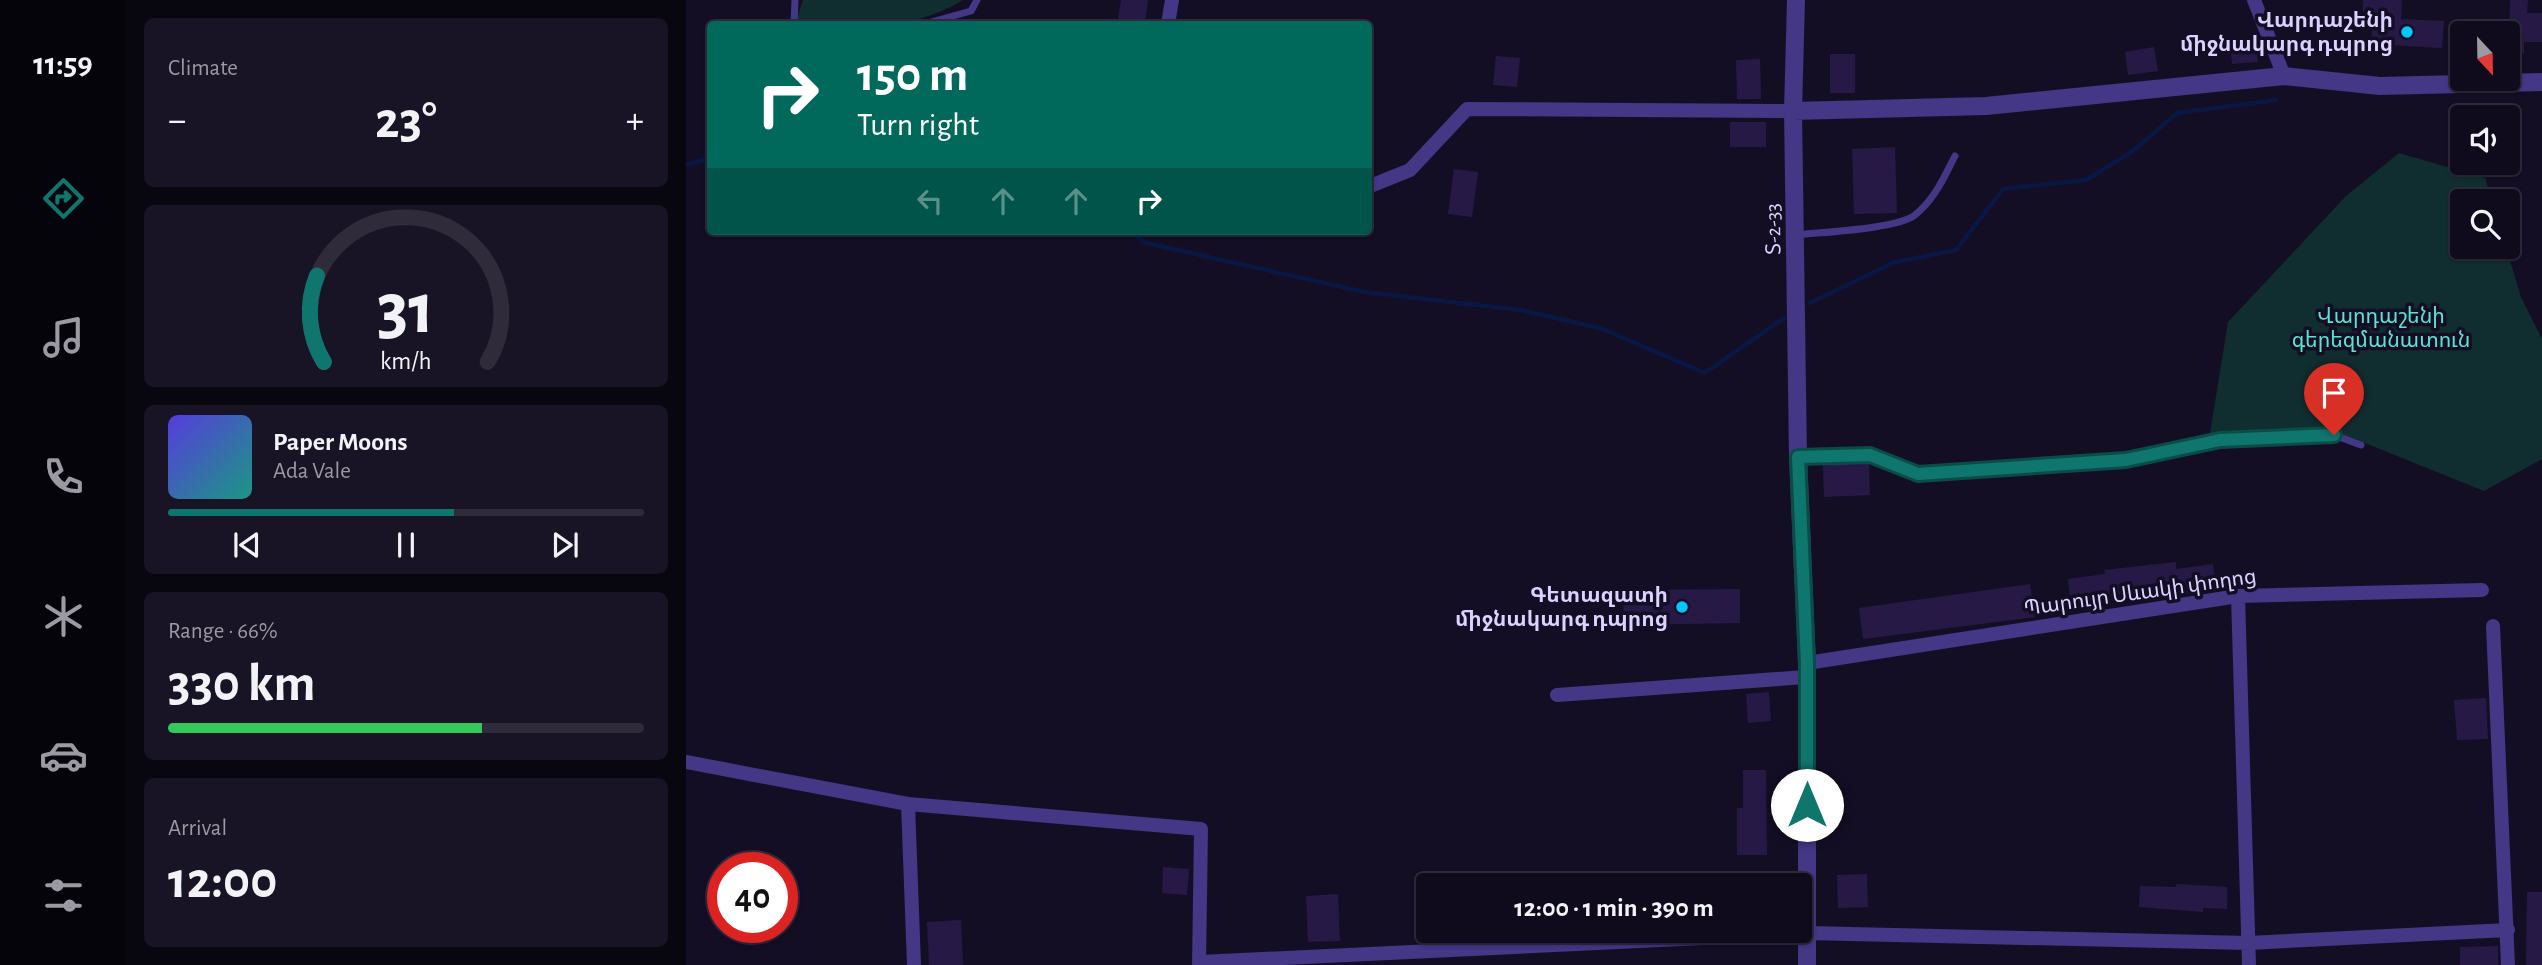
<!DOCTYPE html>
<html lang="en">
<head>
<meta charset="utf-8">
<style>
	:root { --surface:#0f0a1c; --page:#181325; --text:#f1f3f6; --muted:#9b9aa3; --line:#2f2b3b; --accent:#0f766e }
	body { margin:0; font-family:"Alegreya Sans","Noto Sans Armenian",sans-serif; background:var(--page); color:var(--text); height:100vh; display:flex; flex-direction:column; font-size:26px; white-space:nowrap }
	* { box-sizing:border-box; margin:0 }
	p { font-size:23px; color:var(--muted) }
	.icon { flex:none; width:38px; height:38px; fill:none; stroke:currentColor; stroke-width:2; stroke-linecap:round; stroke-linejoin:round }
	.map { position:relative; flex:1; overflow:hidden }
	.drawer { display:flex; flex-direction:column; gap:18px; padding:18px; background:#08060f; width:560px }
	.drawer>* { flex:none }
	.top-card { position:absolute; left:21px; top:21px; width:665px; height:214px; border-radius:7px; box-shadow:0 2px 5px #0004,0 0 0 2px var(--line); background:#00695c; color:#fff; overflow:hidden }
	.needle { width:46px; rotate:158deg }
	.controls { position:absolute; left:1764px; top:21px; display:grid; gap:14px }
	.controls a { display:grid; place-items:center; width:70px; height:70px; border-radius:7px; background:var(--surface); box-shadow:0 2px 5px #0004,0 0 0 2px var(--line); font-size:35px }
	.speed { position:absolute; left:21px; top:852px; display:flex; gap:14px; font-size:35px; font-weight:700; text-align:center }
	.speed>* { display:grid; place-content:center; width:91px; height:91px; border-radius:50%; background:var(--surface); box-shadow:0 2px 5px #0004,0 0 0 2px var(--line); line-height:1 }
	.speed .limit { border:10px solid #d22; background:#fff; color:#111 }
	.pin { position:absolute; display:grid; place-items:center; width:60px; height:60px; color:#fff; margin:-72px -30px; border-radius:50% 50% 50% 0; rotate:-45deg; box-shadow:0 0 7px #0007 }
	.pin .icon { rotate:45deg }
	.me { position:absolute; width:77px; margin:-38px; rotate:0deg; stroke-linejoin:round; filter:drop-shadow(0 0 5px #0008) }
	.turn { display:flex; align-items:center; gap:24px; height:147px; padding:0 35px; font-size:32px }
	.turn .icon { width:91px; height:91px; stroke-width:2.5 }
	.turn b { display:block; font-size:49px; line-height:60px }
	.lanes { display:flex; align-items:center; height:66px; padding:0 35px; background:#0003; justify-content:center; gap:35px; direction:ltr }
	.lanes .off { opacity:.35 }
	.big { font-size:52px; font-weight:700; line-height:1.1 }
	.drawer .widget { flex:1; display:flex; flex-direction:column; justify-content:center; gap:10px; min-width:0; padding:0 24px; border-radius:10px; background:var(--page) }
	.drawer .dial { align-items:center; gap:0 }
	.dial svg { height:182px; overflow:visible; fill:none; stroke:var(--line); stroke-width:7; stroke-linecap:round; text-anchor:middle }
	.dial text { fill:var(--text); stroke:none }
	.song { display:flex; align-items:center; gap:21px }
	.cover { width:84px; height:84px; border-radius:10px; background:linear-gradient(135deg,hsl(250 70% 55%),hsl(170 70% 35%)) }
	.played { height:7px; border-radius:4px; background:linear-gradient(90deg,var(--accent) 60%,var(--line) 60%) }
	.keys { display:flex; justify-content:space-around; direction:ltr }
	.heat { display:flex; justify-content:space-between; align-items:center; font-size:38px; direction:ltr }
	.charge { height:10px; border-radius:5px; background:linear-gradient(90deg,#34c759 66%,var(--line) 0) }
	.trip { position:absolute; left:730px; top:873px; width:396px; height:70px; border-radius:7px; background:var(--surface); box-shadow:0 2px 5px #0004,0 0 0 2px var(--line); font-weight:700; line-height:70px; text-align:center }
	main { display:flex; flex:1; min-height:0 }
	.dock { display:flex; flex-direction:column; width:126px; justify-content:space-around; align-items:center; background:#06040b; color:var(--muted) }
	.dock .icon { width:49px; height:49px }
	.dock .selected { color:var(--accent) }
	.dock b { font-size:32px; color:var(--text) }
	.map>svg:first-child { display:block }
	.green { fill:#102d2f }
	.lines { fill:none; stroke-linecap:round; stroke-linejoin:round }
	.stream { stroke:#081744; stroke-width:4.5 }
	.building { fill:#271946 }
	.service { stroke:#433786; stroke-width:7 }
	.minor { stroke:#433786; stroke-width:14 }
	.tertiary { stroke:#433786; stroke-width:18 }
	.route-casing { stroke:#0a4d48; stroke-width:18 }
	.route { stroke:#0f766e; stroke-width:12 }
	.poi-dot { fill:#00c7fd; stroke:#140e25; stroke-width:2.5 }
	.labels { text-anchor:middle; stroke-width:7; stroke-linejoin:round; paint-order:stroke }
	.poi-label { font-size:21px; font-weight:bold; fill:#dcd2ff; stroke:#140e25; text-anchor:end }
	.street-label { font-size:21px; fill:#dcd2ff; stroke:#140e25 }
	.park-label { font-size:21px; fill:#59e4d1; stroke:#140e25 }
</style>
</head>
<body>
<main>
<nav class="dock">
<b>11:59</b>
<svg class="icon selected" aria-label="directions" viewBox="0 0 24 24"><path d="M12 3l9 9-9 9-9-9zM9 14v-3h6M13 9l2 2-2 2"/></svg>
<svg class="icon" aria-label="music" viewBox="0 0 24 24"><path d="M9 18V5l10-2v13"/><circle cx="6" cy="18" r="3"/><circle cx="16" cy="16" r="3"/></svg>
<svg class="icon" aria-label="phone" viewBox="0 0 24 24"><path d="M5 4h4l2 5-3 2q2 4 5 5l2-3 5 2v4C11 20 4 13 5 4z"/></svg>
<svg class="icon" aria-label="climate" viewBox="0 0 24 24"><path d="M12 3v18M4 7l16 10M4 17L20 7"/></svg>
<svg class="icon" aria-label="car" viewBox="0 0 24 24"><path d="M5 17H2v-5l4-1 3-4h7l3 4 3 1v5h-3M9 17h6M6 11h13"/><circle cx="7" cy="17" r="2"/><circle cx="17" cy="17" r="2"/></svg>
<svg class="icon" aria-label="filters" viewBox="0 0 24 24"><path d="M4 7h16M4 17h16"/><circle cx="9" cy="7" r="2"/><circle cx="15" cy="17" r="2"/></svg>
</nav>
<section class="drawer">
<div class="widget"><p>Climate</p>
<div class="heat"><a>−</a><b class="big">23°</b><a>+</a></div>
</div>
<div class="widget dial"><svg viewBox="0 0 100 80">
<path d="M14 69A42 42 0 1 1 86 69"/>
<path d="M14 69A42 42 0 0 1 11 31" stroke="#0f766e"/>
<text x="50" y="56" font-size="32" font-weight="700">31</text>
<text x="50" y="72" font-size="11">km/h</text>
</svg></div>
<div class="widget">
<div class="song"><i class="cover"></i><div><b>Paper Moons</b><p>Ada Vale</p></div></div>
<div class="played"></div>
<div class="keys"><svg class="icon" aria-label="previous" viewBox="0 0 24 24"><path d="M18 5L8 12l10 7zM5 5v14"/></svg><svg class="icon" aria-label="pause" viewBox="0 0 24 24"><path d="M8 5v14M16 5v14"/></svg><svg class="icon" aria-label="next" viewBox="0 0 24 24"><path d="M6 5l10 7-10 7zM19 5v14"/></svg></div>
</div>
<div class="widget"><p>Range · 66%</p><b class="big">330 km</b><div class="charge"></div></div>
<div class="widget"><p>Arrival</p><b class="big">12:00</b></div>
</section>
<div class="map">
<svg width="1856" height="965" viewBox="0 0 1856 965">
	<rect width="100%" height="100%" fill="#140e25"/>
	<!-- green -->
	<path class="green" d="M 117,0 L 277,0 C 220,34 173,24 109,24 Z
		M 1713,153 L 1799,178 L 1806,201 L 1776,201 L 1776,247 L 1820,247 L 1835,297 L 1856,339 L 1856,459 L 1798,491 L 1669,439 L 1524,433 L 1542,322 L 1660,196 Z"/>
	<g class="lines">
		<!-- stream -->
		<path class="stream" d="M 0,165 L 24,158
			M 444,231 L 460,243 L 679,292 L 834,310 L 914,328 L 1019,373 L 1098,318
			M 1124,303 L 1209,262 L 1270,250 L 1317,189 L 1400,180 L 1447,151 L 1491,113 L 1590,100"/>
	</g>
	<!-- building -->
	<path class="building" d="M 435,0 L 462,0 L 459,23 L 432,19 Z
		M 1677,0 L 1716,0 L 1715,19 L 1758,21 L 1756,48 L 1685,44 L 1687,13 L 1677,12 Z
		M 1824,0 L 1842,0 L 1841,13 L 1856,13 L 1856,42 L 1838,42 L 1838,53 L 1823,53 Z
		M 1570,39 L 1572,62 L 1546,64 L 1544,41 Z
		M 1468,47 L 1472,71 L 1442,75 L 1439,52 Z
		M 1144,54 L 1169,54 L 1169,93 L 1144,93 Z
		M 810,56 L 834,58 L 831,87 L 807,85 Z
		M 1074,59 L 1075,99 L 1051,99 L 1050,60 Z
		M 1044,122 L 1080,122 L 1080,147 L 1044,147 Z
		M 1209,147 L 1211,213 L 1168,214 L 1166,149 Z
		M 768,169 L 792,172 L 786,217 L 762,214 Z
		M 1183,463 L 1184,495 L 1138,497 L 1137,464 Z
		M 1490,562 L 1490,569 L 1527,564 L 1530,590 L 1495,595 L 1494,589 L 1457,591 L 1419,597 L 1420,604 L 1385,608 L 1382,579 L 1419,574 L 1418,570 Z
		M 1344,584 L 1349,617 L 1177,639 L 1173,608 Z
		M 1054,589 L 1054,623 L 938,625 L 937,590 Z
		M 1083,692 L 1085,721 L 1062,723 L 1060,694 Z
		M 1800,698 L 1802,739 L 1771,740 L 1768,700 Z
		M 1057,770 L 1080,770 L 1081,855 L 1051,855 L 1051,808 L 1057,808 Z
		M 477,867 L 503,869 L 501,895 L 476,893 Z
		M 1181,874 L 1182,907 L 1152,908 L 1151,875 Z
		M 1490,884 L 1541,887 L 1541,909 L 1517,908 L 1517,912 L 1453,907 L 1454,886 L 1490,887 Z
		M 1841,892 L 1856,892 L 1856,965 L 1840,965 Z
		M 652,894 L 654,941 L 622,942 L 620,896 Z
		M 275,920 L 277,965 L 243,965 L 241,922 Z
		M 1812,946 L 1812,965 L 1774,965 L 1774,947 Z"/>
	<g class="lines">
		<!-- service -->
		<path class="service" d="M 108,24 L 109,0
			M 238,24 L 285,11 L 291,0
			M 1110,235 C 1136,232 1211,229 1229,215 C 1249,199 1258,177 1269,156
			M 1113,457 L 1184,455 L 1232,474 L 1440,460 L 1533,441 L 1648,435 L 1675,445"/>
		<!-- minor -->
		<path class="minor" d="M 1568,0 L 1598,76
			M 482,24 L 486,0
			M 682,187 L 724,170 L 781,109 L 1107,111
			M 1552,596 L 1563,965
			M 1807,626 L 1822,965
			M 1121,663 L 1552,596 L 1796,590
			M 871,695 L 1120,677
			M 0,762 L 222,804 L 515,829 L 513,965
			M 222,804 L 228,965
			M 514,962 L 1122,933 L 1562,943 L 1822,930"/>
		<!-- tertiary -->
		<path class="tertiary" d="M 1110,0 L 1107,111 L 1112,457 L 1121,663 L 1121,965
			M 1107,111 L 1300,106 L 1598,76 L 1694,86 L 1856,82"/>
	</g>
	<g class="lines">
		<defs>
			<path id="route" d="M 1121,805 L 1121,663 L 1112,457 L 1184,455 L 1232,474 L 1440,460 L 1534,440 L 1648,435"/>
		</defs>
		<!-- route casing -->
		<use href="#route" class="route-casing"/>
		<!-- route -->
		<use href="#route" class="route"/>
	</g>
	<!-- markers -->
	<g class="poi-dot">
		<circle cx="1721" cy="32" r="7"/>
		<circle cx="996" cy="607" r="7"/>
	</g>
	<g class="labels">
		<!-- poi labels -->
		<g class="poi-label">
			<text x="1707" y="27">Վարդաշենի<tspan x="1707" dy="24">միջնակարգ դպրոց</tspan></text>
			<text x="982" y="602">Գետազատի<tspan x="982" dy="24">միջնակարգ դպրոց</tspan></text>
		</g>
		<!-- street labels -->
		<g class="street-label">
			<text transform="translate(1087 229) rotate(-91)" y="7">Տ-2-33</text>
			<text transform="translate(1454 592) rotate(-8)" y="7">Պարույր Սևակի փողոց</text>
		</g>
		<!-- park labels -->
		<g class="park-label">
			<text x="1695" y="323">Վարդաշենի<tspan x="1695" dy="24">գերեզմանատուն</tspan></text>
		</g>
	</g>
</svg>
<div class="controls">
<a><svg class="needle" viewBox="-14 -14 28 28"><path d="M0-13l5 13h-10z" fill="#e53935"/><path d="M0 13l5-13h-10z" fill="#9b9aa3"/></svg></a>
<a><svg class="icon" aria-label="sound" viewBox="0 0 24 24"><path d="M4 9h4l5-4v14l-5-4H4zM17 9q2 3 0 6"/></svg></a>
<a><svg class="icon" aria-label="search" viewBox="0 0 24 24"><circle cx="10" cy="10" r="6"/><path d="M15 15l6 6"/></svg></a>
</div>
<div class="speed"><div class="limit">40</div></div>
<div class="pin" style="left:1648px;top:435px;background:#d93025"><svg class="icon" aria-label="arrive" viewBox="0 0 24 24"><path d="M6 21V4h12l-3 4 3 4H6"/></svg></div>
<svg class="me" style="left:1121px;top:805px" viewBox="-20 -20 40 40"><circle r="19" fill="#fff"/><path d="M0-13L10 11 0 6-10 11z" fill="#0f766e"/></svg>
<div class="trip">12:00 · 1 min · 390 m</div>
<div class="top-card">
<div class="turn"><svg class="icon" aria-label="right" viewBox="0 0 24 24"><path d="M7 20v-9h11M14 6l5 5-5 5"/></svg><div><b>150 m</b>Turn right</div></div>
<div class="lanes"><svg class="icon off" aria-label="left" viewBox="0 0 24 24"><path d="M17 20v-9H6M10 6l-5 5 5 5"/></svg><svg class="icon off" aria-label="ahead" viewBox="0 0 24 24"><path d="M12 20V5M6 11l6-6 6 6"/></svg><svg class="icon off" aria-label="ahead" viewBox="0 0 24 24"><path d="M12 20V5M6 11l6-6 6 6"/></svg><svg class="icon" aria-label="right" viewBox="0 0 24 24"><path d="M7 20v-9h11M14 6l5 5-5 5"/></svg></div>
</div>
</div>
</main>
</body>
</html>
